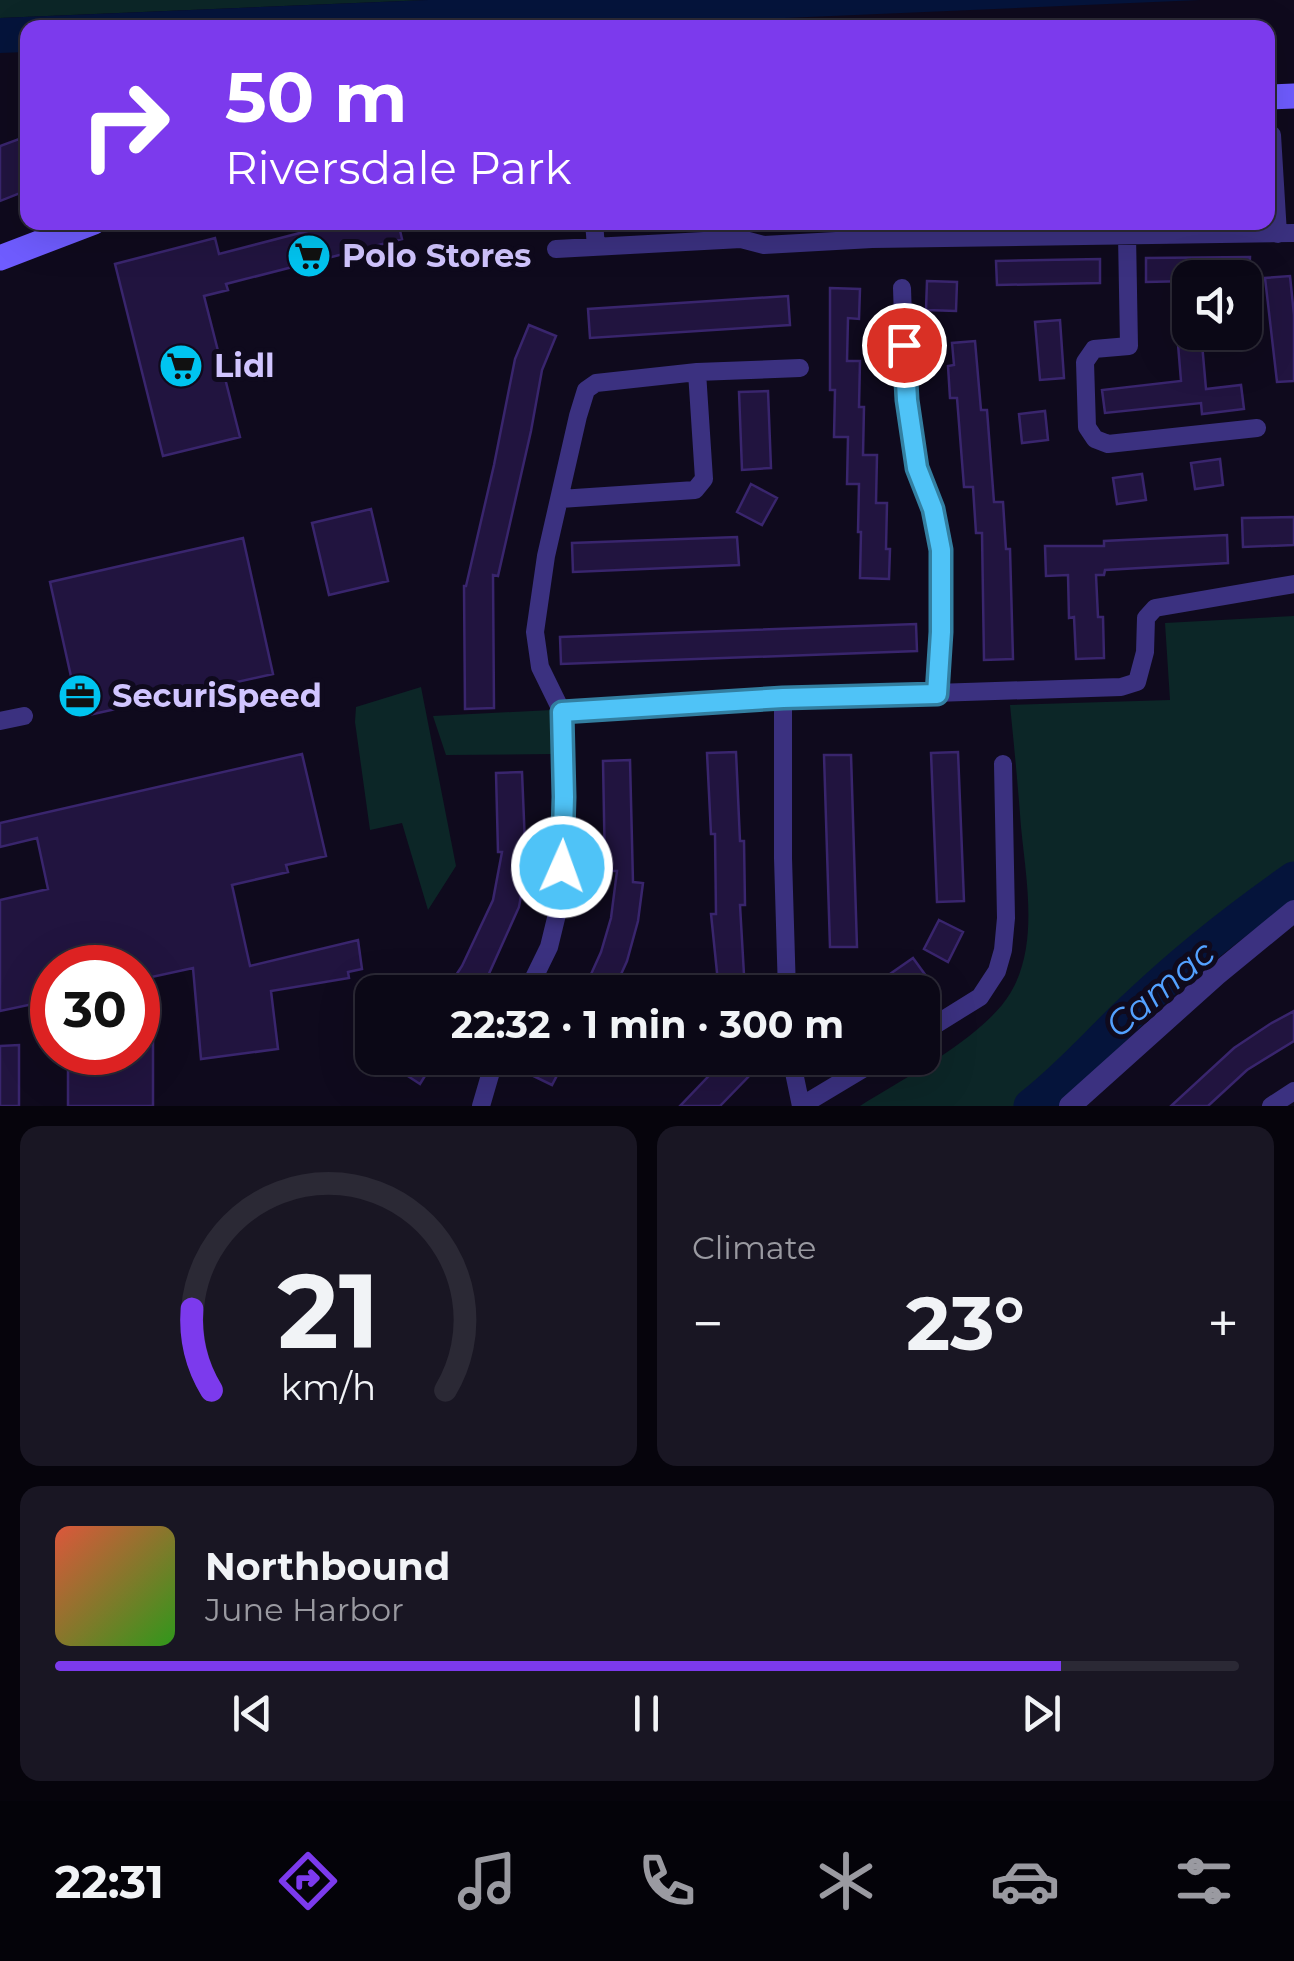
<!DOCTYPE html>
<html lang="en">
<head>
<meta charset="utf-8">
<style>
	:root { --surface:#0b0816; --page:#191623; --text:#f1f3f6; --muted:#9a9aa1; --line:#2b2935; --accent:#7c3aed }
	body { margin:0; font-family:Montserrat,sans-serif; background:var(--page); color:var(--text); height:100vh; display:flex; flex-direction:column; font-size:38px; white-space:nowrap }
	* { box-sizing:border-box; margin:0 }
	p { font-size:32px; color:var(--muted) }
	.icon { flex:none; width:55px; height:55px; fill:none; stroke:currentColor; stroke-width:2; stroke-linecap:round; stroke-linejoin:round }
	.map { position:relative; height:1106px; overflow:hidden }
	.sheet { display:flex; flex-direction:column; gap:20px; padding:20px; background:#06040c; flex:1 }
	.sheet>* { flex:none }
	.guide { position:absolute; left:20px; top:20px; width:1255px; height:210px; border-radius:20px; box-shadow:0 10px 40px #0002,0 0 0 2px var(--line); background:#7c3aed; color:#fff; overflow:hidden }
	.fabs { position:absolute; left:1172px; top:260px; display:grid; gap:20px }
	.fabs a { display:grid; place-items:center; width:90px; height:90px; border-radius:20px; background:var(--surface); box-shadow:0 10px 40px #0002,0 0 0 2px var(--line); font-size:50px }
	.speed { position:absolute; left:30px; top:945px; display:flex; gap:20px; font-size:50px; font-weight:700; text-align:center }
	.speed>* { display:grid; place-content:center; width:130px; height:130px; border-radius:50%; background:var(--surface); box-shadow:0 10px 40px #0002,0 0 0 2px var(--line); line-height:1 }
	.speed .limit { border:15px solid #d22; background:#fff; color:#111 }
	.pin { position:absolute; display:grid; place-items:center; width:85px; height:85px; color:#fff; margin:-42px; border:5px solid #fff; border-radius:50%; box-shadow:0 2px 10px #0007 }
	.me { position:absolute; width:110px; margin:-55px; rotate:2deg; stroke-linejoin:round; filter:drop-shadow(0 0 8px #0008) }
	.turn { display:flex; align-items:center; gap:35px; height:210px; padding:0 40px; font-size:45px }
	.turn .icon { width:130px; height:130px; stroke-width:2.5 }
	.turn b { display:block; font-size:70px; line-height:85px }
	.big { font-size:75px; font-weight:700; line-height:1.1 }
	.sheet .card { flex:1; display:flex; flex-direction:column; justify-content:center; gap:15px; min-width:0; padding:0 35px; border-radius:20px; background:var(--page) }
	.sheet .dial { align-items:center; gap:0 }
	.dial svg { height:260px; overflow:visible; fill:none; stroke:var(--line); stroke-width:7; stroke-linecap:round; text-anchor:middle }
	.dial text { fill:var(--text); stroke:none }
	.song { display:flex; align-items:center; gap:30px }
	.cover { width:120px; height:120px; border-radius:15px; background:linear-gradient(135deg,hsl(10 70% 55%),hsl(110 70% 35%)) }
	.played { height:10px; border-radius:5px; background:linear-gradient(90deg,var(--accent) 85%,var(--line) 85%) }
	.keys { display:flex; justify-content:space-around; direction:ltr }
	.heat { display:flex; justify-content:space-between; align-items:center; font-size:55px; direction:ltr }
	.sheet .tiles { flex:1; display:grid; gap:20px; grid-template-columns:1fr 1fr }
	.card:last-child { grid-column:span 2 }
	.trip { position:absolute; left:355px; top:975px; width:585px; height:100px; border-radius:20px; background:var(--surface); box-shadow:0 10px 40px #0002,0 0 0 2px var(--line); font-weight:700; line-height:100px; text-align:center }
	.dock { display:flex; height:160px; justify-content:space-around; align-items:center; background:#040309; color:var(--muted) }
	.dock .icon { width:70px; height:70px }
	.dock .active { color:var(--accent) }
	.dock b { font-size:45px; color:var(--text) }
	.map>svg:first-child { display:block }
	.green { fill:#0c2627 }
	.water { fill:#05143b }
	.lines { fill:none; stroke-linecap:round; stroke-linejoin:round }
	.river { stroke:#05143b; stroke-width:35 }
	.building { fill:#21143f; stroke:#39256d; stroke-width:2.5 }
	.minor { stroke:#3b3180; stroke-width:18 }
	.tertiary { stroke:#3b3180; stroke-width:22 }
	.secondary { stroke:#6f5cff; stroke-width:25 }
	.route-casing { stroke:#337fa1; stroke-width:25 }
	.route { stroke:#4fc3f7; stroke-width:18 }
	.labels { text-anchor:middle; stroke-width:10; stroke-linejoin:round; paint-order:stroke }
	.poi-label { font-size:32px; font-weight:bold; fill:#d1c5ff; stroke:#0f0a1d; text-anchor:start }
	.water-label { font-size:35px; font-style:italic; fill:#53a1ff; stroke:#0f0a1d }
</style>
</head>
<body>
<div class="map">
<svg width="1294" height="1106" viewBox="0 0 1294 1106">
	<rect width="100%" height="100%" fill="#0f0a1d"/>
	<!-- green -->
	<path class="green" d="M 0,0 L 428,0 L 0,18 Z
		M 1294,616 L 1294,870 L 1242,909 L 1136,998 L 1052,1079 L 1020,1106 L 860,1106 C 904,1078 985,1037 1011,992 C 1039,944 1026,879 1021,827 C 1018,786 1014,745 1010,705 L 1170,700 L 1165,623 Z
		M 421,687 L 456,866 L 428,910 L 402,823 L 370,830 L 355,722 L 356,707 Z
		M 552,710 L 553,754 L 446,755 L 433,716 Z"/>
	<!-- water -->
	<path class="water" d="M 428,0 L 1200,0 L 581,27 L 28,28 L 27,52 L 0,53 L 0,18 Z"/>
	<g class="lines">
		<!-- river -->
		<path class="river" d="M 1031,1106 C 1070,1076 1102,1038 1138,1005 C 1186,959 1240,917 1294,879"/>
	</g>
	<!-- building -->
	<path class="building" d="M 19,139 L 28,160 L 28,190 L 0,201 L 0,146 Z
		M 342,222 L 398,222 L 402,239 L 226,284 L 228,290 L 204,296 L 240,437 L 163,456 L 115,264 L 215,238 L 219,254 Z
		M 1250,257 L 1249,278 L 1190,278 L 1190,281 L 1146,282 L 1146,258 Z
		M 1100,259 L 1100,283 L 997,285 L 996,261 Z
		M 1290,276 L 1294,315 L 1294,381 L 1277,382 L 1265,278 Z
		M 927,281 L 957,282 L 956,311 L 926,310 Z
		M 830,288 L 860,289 L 859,319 L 848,318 L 847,361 L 860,361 L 859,407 L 864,407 L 863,455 L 877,455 L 876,503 L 887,503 L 886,549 L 890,549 L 889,579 L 860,578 L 861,532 L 858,532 L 859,484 L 847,484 L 848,437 L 834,437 L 835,390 L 830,390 Z
		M 788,296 L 790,325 L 590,338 L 588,309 Z
		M 1060,320 L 1064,378 L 1040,380 L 1035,322 Z
		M 529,325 L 556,336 L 542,370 L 531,431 L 498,576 L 493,575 L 494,708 L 465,709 L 464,586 L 466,586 L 494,465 L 515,359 Z
		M 1177,332 L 1201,332 L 1206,389 L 1241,385 L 1244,409 L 1202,414 L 1201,403 L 1105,413 L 1102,390 L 1181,381 Z
		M 975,341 L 981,410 L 987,410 L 994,502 L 1003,502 L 1006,549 L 1010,549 L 1013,659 L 984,660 L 982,533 L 976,533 L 973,487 L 964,487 L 957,398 L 950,398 L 948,366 L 954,365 L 952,343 Z
		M 768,391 L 771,468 L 742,470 L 739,392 Z
		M 1045,411 L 1048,440 L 1022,443 L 1019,414 Z
		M 1220,459 L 1223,485 L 1195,489 L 1191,463 Z
		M 1142,474 L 1146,500 L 1117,504 L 1113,478 Z
		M 751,484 L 777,498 L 762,525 L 737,512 Z
		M 371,509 L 388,581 L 329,595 L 312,523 Z
		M 1294,517 L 1294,545 L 1243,547 L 1242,518 Z
		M 1227,535 L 1228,563 L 1105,570 L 1104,575 L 1096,575 L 1098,617 L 1103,617 L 1104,658 L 1076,659 L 1074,617 L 1069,618 L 1068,575 L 1046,576 L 1045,546 L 1104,546 L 1104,541 Z
		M 737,537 L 739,565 L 573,572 L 572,543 Z
		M 243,538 L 273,674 L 80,717 L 50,582 Z
		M 916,624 L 917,651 L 561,664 L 560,637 Z
		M 736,752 L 740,841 L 744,841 L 745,905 L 740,905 L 745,992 L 719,992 L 711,914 L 716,914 L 715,834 L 711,834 L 707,753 Z
		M 958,752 L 964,901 L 937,902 L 931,753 Z
		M 302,754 L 326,856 L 286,865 L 288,872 L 232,885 L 250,966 L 358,940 L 362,969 L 348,972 L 349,978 L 271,991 L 278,1049 L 201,1059 L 193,968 L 138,980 L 138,968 L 52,968 L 52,1000 L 0,1011 L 0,900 L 48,889 L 37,838 L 0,847 L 0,823 Z
		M 824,755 L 851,755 L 857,947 L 830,947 Z
		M 630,760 L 633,882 L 643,883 L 638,921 L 627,961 L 613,992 L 583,992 L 601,952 L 611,918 L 617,871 L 605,871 L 603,761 Z
		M 522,772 L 526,868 L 519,907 L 487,978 L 477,992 L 445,992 L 462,966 L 493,900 L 502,852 L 498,852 L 496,773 Z
		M 939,920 L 963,932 L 948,962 L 924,949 Z
		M 913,958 L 929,980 L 911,992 L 864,992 Z
		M 1294,1011 L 1294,1041 L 1247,1070 L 1208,1106 L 1171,1106 L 1234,1048 L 1270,1024 Z
		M 138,1020 L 153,1020 L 153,1106 L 68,1106 L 68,1052 L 138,1052 Z
		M 19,1045 L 19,1106 L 0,1106 L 0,1046 Z
		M 404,1058 L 436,1058 L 420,1084 L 397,1069 Z
		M 535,1058 L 566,1058 L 552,1085 L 527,1073 Z
		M 726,1058 L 734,1058 L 751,1074 L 720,1106 L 680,1106 Z"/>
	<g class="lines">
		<!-- minor -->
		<path class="minor" d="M 1272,135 L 1278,234
			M 594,222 L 596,247
			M 1127,235 L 1129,346 L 1094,349 L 1085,362 L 1087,427 L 1095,439 L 1108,444 L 1257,428
			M 556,249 L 741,239 L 764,245 L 872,239 L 1294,233
			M 902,288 L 905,377 L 909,422 L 917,468 L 933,509 L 941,550 L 941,632 L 937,694
			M 560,499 L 695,490 L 704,479 L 697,372
			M 783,698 L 783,858 L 787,992
			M 562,712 L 783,698 L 1121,687 L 1137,682 L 1145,652 L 1146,618 L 1155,608 L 1294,584
			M 0,721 L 24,716
			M 527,992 L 549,947 L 560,902 L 564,797 L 562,712 L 540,667 L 535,632 L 546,556 L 578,416 L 586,390 L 596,383 L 697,372 L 800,368
			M 922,1033 L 980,997 L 997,971 L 1003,950 L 1006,918 L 1003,764
			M 791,1058 L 801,1106
			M 481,1106 L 495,1058
			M 801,1106 L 881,1058
			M 1271,1106 L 1294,1091"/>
		<!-- tertiary -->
		<path class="tertiary" d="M 1070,1106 L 1216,975 L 1294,911"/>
		<!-- secondary -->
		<path class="secondary" d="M 1268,97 L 1294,96
			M 0,258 L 94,222"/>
	</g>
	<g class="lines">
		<defs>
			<path id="route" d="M 562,867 L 564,797 L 562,712 L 783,698 L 937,694 L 941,632 L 941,550 L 933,509 L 917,468 L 907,400 L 904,345"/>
		</defs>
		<!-- route casing -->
		<use href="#route" class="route-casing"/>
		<!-- route -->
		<use href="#route" class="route"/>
	</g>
	<!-- icons -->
	<defs>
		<symbol id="supermarket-disc" viewBox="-11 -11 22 22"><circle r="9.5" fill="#00c4f0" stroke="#0f0a1d"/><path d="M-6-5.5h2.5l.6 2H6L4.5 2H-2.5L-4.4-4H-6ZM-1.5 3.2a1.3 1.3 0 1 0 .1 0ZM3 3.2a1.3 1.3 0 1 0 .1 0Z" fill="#111"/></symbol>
		<symbol id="office-disc" viewBox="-11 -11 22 22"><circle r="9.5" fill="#00c4f0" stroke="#0f0a1d"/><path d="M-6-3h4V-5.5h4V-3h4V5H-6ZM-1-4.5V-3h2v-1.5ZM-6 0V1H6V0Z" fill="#111"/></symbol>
	</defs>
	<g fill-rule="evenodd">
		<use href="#supermarket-disc" x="284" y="231" width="50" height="50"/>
		<use href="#supermarket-disc" x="156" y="341" width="50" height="50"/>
		<use href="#office-disc" x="55" y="671" width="50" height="50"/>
	</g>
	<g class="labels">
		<!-- poi labels -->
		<g class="poi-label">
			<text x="342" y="267">Polo Stores</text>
			<text x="214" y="377">Lidl</text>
			<text x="112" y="707">SecuriSpeed</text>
		</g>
		<!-- water labels -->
		<g class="water-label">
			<text transform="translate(1160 989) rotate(-40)" y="12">Camac</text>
		</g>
	</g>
</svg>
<div class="fabs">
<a><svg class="icon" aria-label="sound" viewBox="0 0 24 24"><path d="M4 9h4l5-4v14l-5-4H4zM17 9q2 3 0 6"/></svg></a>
</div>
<div class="speed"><div class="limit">30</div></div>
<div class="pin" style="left:904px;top:345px;background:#d93025"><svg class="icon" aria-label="arrive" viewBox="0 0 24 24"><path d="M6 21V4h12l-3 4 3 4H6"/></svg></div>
<svg class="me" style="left:562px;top:867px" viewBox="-20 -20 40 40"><circle r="17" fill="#4fc3f7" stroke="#fff" stroke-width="3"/><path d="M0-11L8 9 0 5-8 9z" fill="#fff"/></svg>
<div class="trip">22:32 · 1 min · 300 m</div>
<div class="guide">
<div class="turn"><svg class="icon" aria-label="right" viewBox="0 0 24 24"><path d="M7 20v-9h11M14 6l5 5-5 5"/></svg><div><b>50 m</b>Riversdale Park</div></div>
</div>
</div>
<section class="sheet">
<div class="tiles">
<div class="card dial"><svg viewBox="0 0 100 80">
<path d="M14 69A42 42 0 1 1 86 69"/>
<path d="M14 69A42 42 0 0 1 8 44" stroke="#7c3aed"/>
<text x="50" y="56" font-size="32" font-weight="700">21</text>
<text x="50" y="72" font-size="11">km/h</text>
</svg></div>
<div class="card"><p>Climate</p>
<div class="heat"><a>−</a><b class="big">23°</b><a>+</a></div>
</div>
<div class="card">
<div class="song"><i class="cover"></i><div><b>Northbound</b><p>June Harbor</p></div></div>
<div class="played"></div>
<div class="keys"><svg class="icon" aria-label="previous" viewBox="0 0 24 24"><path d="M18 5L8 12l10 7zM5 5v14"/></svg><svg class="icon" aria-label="pause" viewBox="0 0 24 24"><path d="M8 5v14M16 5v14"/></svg><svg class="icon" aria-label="next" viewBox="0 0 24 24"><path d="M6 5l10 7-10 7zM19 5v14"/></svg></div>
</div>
</div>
</section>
<nav class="dock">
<b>22:31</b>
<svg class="icon active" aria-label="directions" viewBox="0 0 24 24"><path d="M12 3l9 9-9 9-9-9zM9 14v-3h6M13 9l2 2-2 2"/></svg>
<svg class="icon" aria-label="music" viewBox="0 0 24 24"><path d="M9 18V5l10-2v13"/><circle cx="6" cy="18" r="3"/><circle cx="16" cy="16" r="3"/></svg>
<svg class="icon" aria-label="phone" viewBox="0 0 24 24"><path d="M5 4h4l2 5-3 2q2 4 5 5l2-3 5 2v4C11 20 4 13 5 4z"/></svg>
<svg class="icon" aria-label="climate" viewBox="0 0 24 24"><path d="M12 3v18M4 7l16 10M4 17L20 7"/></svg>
<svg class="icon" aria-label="car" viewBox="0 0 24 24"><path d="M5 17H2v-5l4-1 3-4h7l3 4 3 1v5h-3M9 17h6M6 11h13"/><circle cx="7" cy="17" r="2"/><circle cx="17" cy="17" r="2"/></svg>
<svg class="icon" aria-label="filters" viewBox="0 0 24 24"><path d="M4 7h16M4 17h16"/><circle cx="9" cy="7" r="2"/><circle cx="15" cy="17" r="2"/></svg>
</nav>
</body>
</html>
